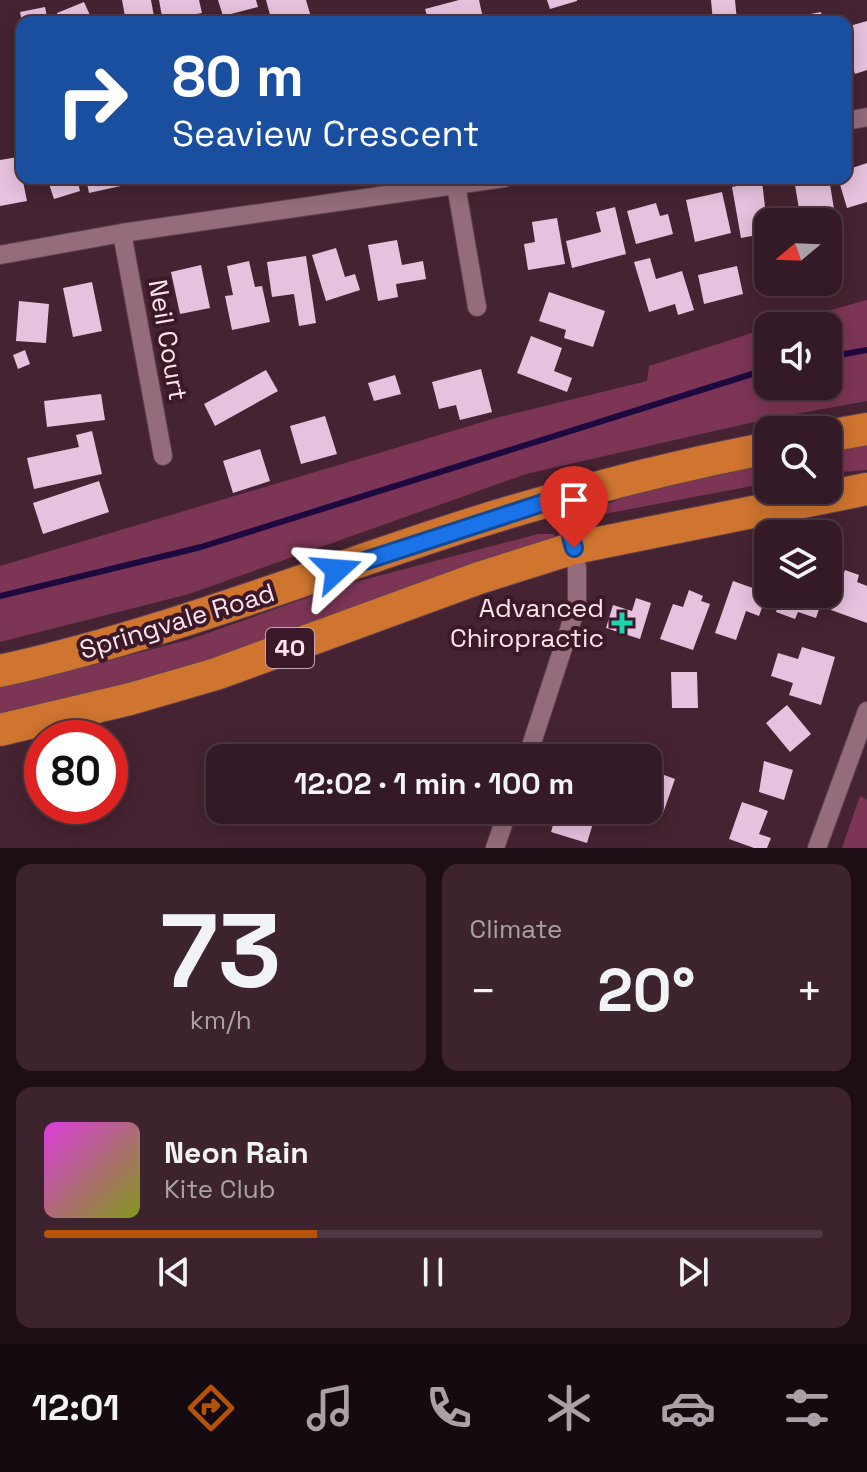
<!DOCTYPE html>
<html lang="en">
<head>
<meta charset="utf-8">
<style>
	:root { --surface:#341a26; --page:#3c232e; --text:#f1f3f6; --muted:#a9a1a7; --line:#4e3843; --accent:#b45309 }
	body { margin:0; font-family:"Space Grotesk",sans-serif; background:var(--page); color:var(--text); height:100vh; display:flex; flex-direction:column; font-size:30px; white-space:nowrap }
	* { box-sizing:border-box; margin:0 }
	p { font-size:26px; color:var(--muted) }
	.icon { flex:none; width:44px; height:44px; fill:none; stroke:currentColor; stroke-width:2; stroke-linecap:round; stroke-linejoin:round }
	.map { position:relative; height:848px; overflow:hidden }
	.sheet { display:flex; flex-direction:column; gap:16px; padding:16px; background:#1d0e15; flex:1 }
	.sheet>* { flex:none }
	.guide { position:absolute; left:16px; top:16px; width:836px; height:168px; border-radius:16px; box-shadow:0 4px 20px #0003,0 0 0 2px var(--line); background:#1a4fa0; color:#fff; overflow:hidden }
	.needle { width:52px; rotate:251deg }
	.buttons { position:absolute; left:754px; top:208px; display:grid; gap:16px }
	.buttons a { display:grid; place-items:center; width:88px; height:88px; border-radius:16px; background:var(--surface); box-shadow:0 4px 20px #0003,0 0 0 2px var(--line); font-size:40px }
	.speed { position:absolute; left:24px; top:720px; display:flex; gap:16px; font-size:40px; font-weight:700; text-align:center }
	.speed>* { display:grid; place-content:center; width:104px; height:104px; border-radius:50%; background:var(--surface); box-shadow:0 4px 20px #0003,0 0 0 2px var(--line); line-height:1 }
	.speed .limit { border:12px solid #d22; background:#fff; color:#111 }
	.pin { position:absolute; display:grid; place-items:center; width:68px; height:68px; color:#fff; margin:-82px -34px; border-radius:50% 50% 50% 0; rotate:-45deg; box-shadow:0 0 8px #0007 }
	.pin .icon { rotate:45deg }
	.me { position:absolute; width:88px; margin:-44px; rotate:71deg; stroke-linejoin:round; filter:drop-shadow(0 0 6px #0008) }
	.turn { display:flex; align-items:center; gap:28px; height:168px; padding:0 24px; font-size:36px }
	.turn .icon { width:104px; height:104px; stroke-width:2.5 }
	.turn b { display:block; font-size:56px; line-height:68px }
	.big { font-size:60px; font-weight:800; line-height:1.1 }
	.sheet .card { flex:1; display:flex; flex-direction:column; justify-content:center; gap:12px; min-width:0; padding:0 28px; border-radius:16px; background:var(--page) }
	.sheet .dial { align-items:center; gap:0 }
	.dial b { font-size:104px; line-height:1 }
	.song { display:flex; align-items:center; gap:24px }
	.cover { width:96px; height:96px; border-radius:12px; background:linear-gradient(135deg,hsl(300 70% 55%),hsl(70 70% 35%)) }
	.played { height:8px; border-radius:4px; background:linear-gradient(90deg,var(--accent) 35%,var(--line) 35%) }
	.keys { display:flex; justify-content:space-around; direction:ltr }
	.heat { display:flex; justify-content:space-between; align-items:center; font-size:44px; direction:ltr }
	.sheet .tiles { flex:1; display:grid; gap:16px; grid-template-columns:1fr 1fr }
	.card:last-child { grid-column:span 2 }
	.trip { position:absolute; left:206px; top:744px; width:456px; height:80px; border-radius:16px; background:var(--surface); box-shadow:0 4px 20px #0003,0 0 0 2px var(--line); font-weight:800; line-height:80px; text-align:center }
	.menu { display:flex; height:128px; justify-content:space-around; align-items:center; background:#150a0f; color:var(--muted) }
	.menu .icon { width:56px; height:56px }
	.menu .active { color:var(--accent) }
	.menu b { font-size:36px; color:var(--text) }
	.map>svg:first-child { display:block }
	.green { fill:#7d3555 }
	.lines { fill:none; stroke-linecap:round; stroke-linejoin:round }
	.stream { stroke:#1e0840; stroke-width:6 }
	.building { fill:#e7c2de }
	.street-casing { stroke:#614351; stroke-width:20 }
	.highway-casing { stroke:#614351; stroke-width:34 }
	.street { stroke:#946c7b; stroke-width:18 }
	.highway { stroke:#cf752f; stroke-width:32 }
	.route-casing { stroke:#114b97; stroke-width:20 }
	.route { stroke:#1a73e8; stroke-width:14 }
	.poi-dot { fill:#1dd5b1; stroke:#3b1928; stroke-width:3 }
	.labels { text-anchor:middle; stroke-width:8; stroke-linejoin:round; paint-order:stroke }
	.shield { fill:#3b1928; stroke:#c2a7b1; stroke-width:2 }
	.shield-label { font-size:24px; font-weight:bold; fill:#fce4ec }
	.street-label { font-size:26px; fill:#fce4ec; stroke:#3b1928 }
	.poi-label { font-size:26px; fill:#fce4ec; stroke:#3b1928; text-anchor:end }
</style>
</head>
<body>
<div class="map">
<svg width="867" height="848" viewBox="0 0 867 848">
	<rect width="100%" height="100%" fill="#462332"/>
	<!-- green -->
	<path class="green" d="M 867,300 L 867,401 L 758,421 L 526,474 L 189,594 L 0,642 L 0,566 L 496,418 L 647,381 L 649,366 L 768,328 L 768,386 L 828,386 L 828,326 L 773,326 Z
		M 867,444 L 867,470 L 828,473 L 828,452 Z
		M 768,464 L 768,483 L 604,514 L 598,514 L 596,509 L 628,495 Z
		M 538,534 L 554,534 L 555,539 L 251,650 L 0,719 L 0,684 L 96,664 L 191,639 L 340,586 Z
		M 860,796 L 867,800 L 867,848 L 842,848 Z"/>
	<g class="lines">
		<!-- stream -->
		<path class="stream" d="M 828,357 L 867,350
			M 0,596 L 201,547 L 768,369"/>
	</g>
	<!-- building -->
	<path class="building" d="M 122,0 L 151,0 L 155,22 L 126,22 Z
		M 159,0 L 199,0 L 202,13 L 185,16 L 187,22 L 163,22 Z
		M 218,0 L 256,0 L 258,7 L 223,16 Z
		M 266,0 L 306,0 L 311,17 L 272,22 Z
		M 459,0 L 479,0 L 483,18 L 466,22 L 429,22 L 425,9 Z
		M 547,0 L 577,0 L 577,1 L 550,9 Z
		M 711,0 L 735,0 L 737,21 L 713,22 Z
		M 84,2 L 93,22 L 61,22 L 57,13 Z
		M 45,7 L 48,22 L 22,22 L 20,12 Z
		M 821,12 L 823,22 L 806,22 L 805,15 Z
		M 867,21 L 867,70 L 855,74 L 846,45 L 846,27 Z
		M 22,34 L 22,60 L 21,60 L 16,35 Z
		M 18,157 L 27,201 L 0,206 L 0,160 Z
		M 867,163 L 867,202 L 847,208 L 838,178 L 846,178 L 846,170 Z
		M 47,178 L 77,178 L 80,191 L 54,199 Z
		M 86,178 L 124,178 L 125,185 L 89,193 Z
		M 829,178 L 838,234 L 828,235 L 828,222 L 810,222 L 808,208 L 799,209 L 794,179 Z
		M 762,181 L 768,233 L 741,238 L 732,187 Z
		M 722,192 L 731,233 L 695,242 L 686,200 Z
		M 656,203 L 660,216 L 668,214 L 673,234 L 636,244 L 627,211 Z
		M 615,207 L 626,254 L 572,268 L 566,241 L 601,232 L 596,212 Z
		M 557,218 L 565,264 L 528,270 L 524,244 L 535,242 L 532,222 Z
		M 397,240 L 402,265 L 423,261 L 426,279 L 396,284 L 398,297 L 378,301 L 368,245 Z
		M 336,248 L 345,277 L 355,274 L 360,290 L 326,301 L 312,255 Z
		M 306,256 L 316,323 L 299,326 L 294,294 L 272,297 L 267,262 Z
		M 650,258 L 656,279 L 682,271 L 694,310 L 678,315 L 675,304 L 649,312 L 634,262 Z
		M 249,261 L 255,287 L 262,286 L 270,322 L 232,330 L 225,296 L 233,295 L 227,266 Z
		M 201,265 L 210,308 L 180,314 L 171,272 Z
		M 737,266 L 743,294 L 704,304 L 698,275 Z
		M 92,282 L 102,331 L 73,337 L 63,288 Z
		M 549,292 L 605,311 L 593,347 L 564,338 L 566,330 L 539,321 Z
		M 19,301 L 49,304 L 46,343 L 16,341 Z
		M 531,336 L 562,348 L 554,371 L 572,378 L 567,392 L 517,373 Z
		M 25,350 L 30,364 L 18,369 L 13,355 Z
		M 481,369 L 492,412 L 460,420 L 456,405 L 439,409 L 432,382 Z
		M 266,370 L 278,391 L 215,426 L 204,404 Z
		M 395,375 L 401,394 L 374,401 L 368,383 Z
		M 101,394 L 105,420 L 47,427 L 44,401 Z
		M 325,416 L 337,454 L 301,464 L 290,426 Z
		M 92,431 L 102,474 L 34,489 L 27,458 L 79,447 L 76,435 Z
		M 260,449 L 270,481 L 233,493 L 223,461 Z
		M 99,481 L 109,512 L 43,534 L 33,503 Z
		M 845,570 L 859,575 L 857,582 L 867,586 L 867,623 L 831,610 Z
		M 733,581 L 767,593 L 759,616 L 746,611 L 736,640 L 715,633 Z
		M 689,590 L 703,596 L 701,601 L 710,604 L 693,650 L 660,639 L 673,604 L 683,607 Z
		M 782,594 L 824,594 L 816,618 L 798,612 L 795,619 L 776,612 Z
		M 636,598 L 651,603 L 640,639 L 606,628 L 613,605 L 632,611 Z
		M 802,647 L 835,657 L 821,705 L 789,695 L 793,683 L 771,676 L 778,653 L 798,659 Z
		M 671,672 L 697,672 L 698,708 L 672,708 Z
		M 787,705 L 811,734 L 790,752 L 766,723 Z
		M 764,761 L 793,770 L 784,800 L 759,792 Z
		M 648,769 L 675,779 L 662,816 L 648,811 Z
		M 742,802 L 768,811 L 759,834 L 771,838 L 767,848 L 754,848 L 729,839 Z
		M 573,810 L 597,810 L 587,843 L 551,832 L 556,815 L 570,819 Z"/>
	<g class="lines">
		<defs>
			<path id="street" d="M 846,121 L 867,117
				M 456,185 L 477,307
				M 122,233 L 163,456
				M 0,255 L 122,233 L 504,178
				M 527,758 L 577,605 L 577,568 L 561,497
				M 495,848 L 508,810
				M 817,848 L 867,711"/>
			<path id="highway" d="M 828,436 L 867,429
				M 0,671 C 149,638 289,584 434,536 C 543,500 655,470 768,448
				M 0,730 L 130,699 L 216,674 L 479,578 L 574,548 L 867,489"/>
		</defs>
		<!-- street casing -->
		<use href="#street" class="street-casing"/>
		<!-- highway casing -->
		<use href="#highway" class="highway-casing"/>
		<!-- street -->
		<use href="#street" class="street"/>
		<!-- highway -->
		<use href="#highway" class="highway"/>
	</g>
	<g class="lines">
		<defs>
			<path id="route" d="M 337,570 L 561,497 L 574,548"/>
		</defs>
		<!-- route casing -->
		<use href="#route" class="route-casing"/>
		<!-- route -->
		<use href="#route" class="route"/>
	</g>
	<!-- markers -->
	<path class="poi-dot" d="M618 611h8v8h8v8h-8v8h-8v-8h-8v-8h8z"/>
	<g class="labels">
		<!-- shield labels -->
		<rect class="shield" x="266" y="628" width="48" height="40" rx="6"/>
		<g class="shield-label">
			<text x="290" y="656">40</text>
		</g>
		<!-- street labels -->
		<g class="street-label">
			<text transform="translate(168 340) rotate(80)" y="9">Neil Court</text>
			<text transform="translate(177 621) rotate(-17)" y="9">Springvale Road</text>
		</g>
		<!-- poi labels -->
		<g class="poi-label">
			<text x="604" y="617">Advanced<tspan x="604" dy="30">Chiropractic</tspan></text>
		</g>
	</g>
</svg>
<div class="buttons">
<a><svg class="needle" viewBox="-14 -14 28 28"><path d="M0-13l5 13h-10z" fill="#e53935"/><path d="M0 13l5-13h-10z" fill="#a9a1a7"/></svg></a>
<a><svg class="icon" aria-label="sound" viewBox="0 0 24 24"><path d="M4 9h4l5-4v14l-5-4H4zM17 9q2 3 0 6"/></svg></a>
<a><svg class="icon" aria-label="search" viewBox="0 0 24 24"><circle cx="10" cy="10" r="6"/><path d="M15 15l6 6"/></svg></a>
<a><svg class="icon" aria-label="layers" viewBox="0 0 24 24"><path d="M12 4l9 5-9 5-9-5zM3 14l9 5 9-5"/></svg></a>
</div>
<div class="speed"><div class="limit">80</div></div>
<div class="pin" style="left:574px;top:548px;background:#d93025"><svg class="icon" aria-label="arrive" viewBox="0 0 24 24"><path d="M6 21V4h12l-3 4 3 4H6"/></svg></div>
<svg class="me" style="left:337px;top:570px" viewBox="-20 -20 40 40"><path d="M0-17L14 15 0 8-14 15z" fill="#1a73e8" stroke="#fff" stroke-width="4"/></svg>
<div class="trip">12:02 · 1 min · 100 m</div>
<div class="guide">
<div class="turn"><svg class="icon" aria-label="right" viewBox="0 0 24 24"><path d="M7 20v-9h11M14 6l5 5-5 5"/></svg><div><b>80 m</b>Seaview Crescent</div></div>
</div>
</div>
<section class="sheet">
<div class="tiles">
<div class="card dial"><b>73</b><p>km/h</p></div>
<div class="card"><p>Climate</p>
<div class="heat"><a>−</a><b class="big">20°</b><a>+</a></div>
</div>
<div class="card">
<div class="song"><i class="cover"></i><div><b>Neon Rain</b><p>Kite Club</p></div></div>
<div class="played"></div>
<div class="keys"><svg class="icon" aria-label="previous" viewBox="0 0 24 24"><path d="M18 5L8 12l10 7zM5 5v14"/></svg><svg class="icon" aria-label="pause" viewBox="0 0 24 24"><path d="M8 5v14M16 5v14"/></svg><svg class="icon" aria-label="next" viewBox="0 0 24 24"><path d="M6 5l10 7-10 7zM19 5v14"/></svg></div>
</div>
</div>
</section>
<nav class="menu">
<b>12:01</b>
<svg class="icon active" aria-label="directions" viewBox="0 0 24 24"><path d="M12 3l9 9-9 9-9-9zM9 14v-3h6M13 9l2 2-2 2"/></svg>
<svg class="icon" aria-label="music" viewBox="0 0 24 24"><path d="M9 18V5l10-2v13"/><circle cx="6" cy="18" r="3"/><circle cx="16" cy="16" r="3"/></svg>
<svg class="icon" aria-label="phone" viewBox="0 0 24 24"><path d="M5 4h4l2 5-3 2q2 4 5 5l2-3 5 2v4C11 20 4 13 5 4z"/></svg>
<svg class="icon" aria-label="climate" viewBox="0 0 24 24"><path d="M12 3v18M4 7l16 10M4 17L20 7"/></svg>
<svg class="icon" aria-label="car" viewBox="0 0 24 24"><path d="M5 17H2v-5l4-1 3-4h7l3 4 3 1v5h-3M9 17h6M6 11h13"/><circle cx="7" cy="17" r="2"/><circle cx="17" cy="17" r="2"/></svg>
<svg class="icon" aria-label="filters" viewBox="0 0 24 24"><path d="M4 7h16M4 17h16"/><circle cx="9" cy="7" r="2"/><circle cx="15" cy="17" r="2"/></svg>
</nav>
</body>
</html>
